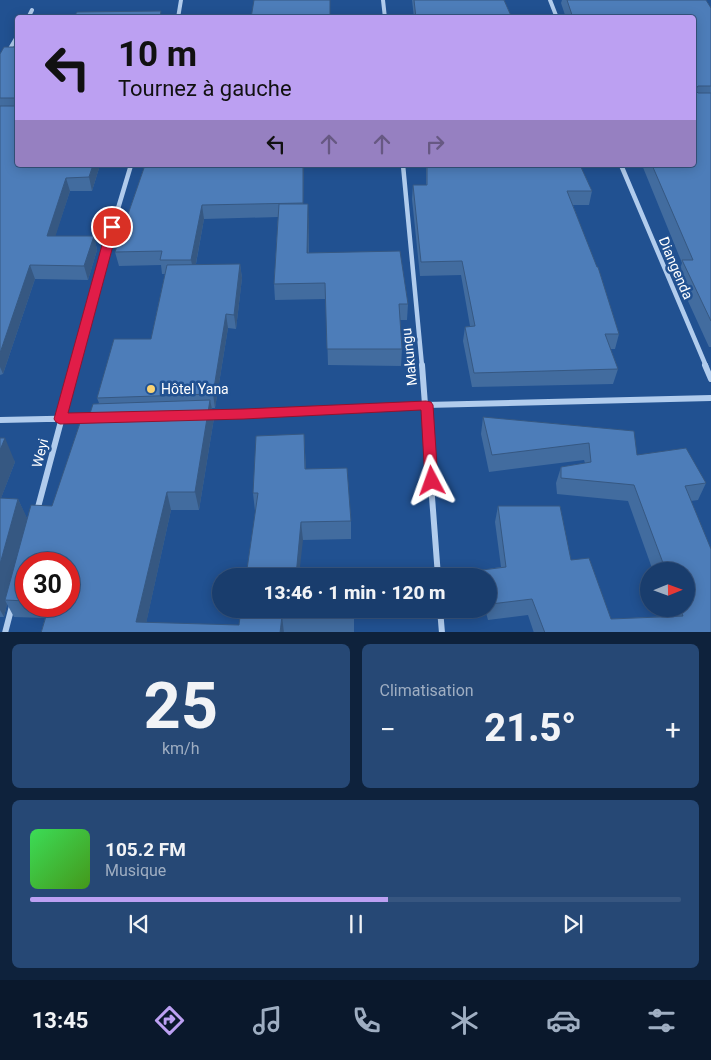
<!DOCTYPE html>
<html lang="fr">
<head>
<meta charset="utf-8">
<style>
	:root { --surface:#193d6d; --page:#264875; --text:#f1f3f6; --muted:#9faec2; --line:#375680; --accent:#bca0f2 }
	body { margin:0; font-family:Roboto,sans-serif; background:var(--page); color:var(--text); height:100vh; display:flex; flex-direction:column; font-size:19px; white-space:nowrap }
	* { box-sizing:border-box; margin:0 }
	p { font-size:16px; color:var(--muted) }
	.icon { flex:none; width:28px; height:28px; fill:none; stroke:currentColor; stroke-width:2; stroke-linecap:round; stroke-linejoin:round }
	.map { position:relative; height:632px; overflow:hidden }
	.sheet { display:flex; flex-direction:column; gap:12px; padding:12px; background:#0e223c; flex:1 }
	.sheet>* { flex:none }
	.hud { position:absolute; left:15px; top:15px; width:681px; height:152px; border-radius:5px; box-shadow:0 2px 12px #0003,0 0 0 1px var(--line); background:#bca0f2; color:#111; overflow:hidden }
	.needle { width:32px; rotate:89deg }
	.controls { position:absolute; left:640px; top:562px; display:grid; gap:10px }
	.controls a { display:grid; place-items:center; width:55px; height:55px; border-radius:50%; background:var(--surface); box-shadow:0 2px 12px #0003,0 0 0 1px var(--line); font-size:25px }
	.speed { position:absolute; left:15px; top:552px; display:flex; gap:10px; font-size:25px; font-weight:700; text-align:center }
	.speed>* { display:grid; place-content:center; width:65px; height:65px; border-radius:50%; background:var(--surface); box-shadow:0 2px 12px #0003,0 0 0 1px var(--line); line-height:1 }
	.speed .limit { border:8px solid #d22; background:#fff; color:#111 }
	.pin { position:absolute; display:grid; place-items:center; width:42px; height:42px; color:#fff; margin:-21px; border:2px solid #fff; border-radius:50%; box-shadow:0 1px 5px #0007 }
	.me { position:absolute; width:55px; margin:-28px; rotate:356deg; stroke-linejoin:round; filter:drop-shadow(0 0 4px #0008) }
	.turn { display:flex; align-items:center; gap:18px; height:105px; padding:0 20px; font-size:22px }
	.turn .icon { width:65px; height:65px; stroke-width:2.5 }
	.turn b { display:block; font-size:35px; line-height:42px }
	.lanes { display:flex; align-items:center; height:48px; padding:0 20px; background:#0003; justify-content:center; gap:25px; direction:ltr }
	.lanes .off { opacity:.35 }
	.big { font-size:38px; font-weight:800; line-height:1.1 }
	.sheet .widget { flex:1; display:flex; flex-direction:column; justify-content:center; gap:8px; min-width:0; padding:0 18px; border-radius:8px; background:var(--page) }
	.sheet .dial { align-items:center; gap:0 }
	.dial b { font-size:65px; line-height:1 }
	.song { display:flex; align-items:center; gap:15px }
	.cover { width:60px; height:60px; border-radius:8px; background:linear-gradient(135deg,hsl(130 70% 55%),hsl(100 70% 35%)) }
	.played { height:5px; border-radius:2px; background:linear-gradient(90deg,var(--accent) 55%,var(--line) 55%) }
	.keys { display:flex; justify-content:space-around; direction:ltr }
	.heat { display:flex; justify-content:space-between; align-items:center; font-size:28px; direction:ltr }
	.sheet .tiles { flex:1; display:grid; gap:12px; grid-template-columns:1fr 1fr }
	.widget:last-child { grid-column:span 2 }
	.trip { position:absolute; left:212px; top:568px; width:285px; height:50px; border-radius:25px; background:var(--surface); box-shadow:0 2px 12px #0003,0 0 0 1px var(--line); font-weight:800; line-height:50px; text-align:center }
	.tab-bar { display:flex; height:80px; justify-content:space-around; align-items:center; background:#0a182c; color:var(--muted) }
	.tab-bar .icon { width:35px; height:35px }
	.tab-bar .on { color:var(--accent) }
	.tab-bar b { font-size:22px; color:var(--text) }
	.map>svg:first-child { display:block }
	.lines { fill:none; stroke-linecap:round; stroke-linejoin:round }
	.street-far2 { stroke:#b1cced; stroke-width:4 }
	.street-far1 { stroke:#b1cced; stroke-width:4.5 }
	.street { stroke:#b1cced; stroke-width:6 }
	.wall { fill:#426c9f; fill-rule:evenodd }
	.shaded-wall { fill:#365882 }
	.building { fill:#4d7db9; stroke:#365882 }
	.route { fill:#e11d48; stroke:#92132f }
	.poi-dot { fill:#fad373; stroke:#215191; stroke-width:2 }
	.labels { text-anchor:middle; stroke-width:5; stroke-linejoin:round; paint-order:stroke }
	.street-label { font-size:14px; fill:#fff; stroke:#215191 }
	.poi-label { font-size:14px; fill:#fff; stroke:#215191; text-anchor:start }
</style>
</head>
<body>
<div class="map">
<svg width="711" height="633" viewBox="0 0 711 633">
	<rect width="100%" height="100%" fill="#215191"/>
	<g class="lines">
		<!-- street-far2 -->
		<path class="street-far2" d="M 383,0 L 385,18
			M 550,0 L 557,18
			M 28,18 L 32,10
			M 178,18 L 181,0
			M 8,52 L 18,35"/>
		<!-- street-far1 -->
		<path class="street-far1" d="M 403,165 L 422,366
			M 621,165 L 706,366
			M 75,366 L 108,242 L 131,165"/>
		<!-- street -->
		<path class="street" d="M 422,365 L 438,576
			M 705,365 L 711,379
			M 207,415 L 426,405 L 711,398
			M 0,420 L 93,418
			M 37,511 L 76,365
			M 440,609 L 442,633
			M 5,633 L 12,606"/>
	</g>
	<!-- wall -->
	<path class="wall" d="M 412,0 L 504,0 L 512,18 L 414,18 Z
		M 562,0 L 706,0 L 711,8 L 711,347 L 709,347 L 677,277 L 682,263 L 642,165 L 694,165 L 694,18 L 566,18 L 561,3 Z
		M 0,54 L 100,165 L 92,191 L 70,191 L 55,236 L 94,236 L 97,250 L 88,280 L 35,279 L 3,374 L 0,375 Z
		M 145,165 L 304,165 L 303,204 L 309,220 L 309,253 L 408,304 L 407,320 L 400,320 L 402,349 L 401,366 L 328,365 L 326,299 L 275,300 L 274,284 L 278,217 L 204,219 L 196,264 L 240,264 L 242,278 L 236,329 L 228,328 L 215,408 L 212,408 L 214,418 L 199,510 L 171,510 L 146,623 L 239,625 L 241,609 L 354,609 L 354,633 L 41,633 L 45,618 L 14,617 L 7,604 L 4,617 L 0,617 L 0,438 L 15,462 L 1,498 L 18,499 L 27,519 L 52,506 L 88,420 L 99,403 L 97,398 L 151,339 L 165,274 L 162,274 L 161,265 L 119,266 L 115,252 ZM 26,564 L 69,606 L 26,606 Z
		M 426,165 L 580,165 L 592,191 L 589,205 L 573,205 L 619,334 L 615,349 L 610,349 L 618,369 L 613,384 L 472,387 L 463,341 L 465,327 L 470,326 L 461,275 L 420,276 L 412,199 L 413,185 L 426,185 Z
		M 483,417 L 637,455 L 706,483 L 698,500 L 691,501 L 711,633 L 534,633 L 528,615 L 488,620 L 485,609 L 489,609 L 489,576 L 481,576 L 482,570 L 501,567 L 495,522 L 498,506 L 571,560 L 611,619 L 669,616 L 667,609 L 686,609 L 686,571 L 653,571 L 628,501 L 557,494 L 556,483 L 561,467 L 585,463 L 584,460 L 489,472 L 481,434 Z
		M 304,434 L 306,469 L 351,521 L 351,539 L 303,540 L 255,511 L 253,493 Z"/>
	<!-- shaded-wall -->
	<path class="shaded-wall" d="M 93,165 L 100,165 L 92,191 L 89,177 Z
		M 303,165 L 304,165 L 303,217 Z
		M 66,178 L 70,191 L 51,250 L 47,236 Z
		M 308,204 L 309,220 L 308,270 L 307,253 Z
		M 202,205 L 204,219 L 194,274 L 191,260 Z
		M 94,236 L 97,250 L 88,280 L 84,266 Z
		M 240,264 L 242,278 L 236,329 L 234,315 Z
		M 30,265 L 35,279 L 3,374 L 0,367 L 0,353 Z
		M 226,314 L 228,328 L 215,408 L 213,394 Z
		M 210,400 L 214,418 L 199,510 L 195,492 Z
		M 304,434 L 305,453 L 306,487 L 305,469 Z
		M 5,438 L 15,462 L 0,501 L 0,450 Z
		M 167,492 L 171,510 L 144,633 L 136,622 Z
		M 18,499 L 29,522 L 5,600 L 7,604 L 4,617 L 0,610 L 0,564 Z
		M 301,522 L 303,540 L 299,576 L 296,576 Z
		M 282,616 L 284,633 L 280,633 Z"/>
	<!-- building -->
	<path class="building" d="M 254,0 L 330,0 L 330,18 L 251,18 Z
		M 414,0 L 504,0 L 512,18 L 416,18 Z
		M 567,0 L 706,0 L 711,8 L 711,86 L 698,86 L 695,90 L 698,93 L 711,93 L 711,321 L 682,260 L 693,260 L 652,165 L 694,165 L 694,18 L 573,18 Z
		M 161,11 L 160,18 L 73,18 L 77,12 Z
		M 4,47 L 18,47 L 18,102 L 15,98 L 0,98 L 0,54 Z
		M 18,103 L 18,165 L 93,165 L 89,177 L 66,178 L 47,236 L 94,236 L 84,266 L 30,265 L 0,353 L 0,106 L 15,106 Z
		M 145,165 L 303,165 L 303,203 L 202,205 L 191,260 L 160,260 L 162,251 L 115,252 Z
		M 427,165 L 580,165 L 592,191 L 567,191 L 597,267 L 598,267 L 619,334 L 605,334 L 618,369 L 474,373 L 465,327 L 475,326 L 462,261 L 421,262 L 413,185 L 427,185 Z
		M 279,204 L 308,204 L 307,253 L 400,251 L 408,304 L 399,304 L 402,349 L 327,349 L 325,283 L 274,284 Z
		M 240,264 L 234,315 L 226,314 L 213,394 L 97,398 L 114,339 L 151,339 L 167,265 Z
		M 210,400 L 195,492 L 167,492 L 136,622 L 239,625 L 241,609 L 354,609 L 354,616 L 282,616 L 280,633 L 41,633 L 49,606 L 69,606 L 69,564 L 26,564 L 26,601 L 5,600 L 31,505 L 52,506 L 81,420 L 88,420 L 93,404 Z
		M 483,417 L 634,431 L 637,455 L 686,448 L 706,483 L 685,486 L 711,549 L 711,633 L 545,633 L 532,599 L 491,604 L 489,595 L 489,576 L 484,576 L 482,570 L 506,567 L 498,506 L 560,506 L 571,560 L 589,558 L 611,619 L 683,616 L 680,609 L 686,609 L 686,571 L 666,571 L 634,485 L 561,478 L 561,467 L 591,462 L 589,443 L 492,455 Z
		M 304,434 L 305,469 L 347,468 L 351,521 L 301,522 L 296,576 L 246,576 L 258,493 L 253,493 L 256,436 Z
		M 0,438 L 5,438 L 0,450 Z
		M 0,498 L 18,499 L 0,564 Z"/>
	<!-- route -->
	<path class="route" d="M 112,224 L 118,227 L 68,413 L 244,409 L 426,401 L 431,402 L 433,405 L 438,481 L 436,485 L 432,487 L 427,485 L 425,481 L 421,410 L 244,419 L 60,424 L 56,422 L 54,419 L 107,227 Z"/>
	<!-- markers -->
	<circle class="poi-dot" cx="151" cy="389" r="5"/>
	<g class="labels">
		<!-- street labels -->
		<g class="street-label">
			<text transform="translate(676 268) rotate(67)" y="5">Diangenda</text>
			<text transform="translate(409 357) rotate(-96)" y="5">Makungu</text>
			<text transform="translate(40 453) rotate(-76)" y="5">Weyi</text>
		</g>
		<!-- poi labels -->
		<g class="poi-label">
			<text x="161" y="394">Hôtel Yana</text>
		</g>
	</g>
</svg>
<div class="controls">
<a><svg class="needle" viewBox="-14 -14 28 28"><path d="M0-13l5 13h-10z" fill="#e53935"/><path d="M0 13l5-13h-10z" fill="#9faec2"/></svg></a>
</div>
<div class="speed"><div class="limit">30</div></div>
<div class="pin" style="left:112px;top:227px;background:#d93025"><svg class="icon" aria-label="arrive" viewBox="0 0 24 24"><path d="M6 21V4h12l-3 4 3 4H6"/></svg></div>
<svg class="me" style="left:432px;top:481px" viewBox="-20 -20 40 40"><path d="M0-17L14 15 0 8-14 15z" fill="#e11d48" stroke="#fff" stroke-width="4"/></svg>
<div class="trip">13:46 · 1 min · 120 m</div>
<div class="hud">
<div class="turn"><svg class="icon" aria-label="left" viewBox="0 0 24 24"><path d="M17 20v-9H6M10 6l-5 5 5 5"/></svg><div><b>10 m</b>Tournez à gauche</div></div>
<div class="lanes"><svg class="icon" aria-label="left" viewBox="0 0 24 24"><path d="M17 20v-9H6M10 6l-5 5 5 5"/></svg><svg class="icon off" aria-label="ahead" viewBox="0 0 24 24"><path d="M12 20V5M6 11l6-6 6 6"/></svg><svg class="icon off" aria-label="ahead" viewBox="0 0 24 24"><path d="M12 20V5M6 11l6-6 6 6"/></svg><svg class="icon off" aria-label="right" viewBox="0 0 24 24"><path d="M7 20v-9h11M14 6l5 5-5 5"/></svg></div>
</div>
</div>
<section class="sheet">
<div class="tiles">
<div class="widget dial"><b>25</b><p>km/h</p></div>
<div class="widget"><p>Climatisation</p>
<div class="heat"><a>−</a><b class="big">21.5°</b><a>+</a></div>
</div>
<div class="widget">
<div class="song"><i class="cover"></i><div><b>105.2 FM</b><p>Musique</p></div></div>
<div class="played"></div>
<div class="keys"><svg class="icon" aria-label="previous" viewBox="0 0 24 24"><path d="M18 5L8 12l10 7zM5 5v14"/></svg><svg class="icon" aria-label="pause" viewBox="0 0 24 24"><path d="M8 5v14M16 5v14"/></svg><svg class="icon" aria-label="next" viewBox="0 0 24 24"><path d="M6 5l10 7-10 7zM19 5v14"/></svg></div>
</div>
</div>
</section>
<nav class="tab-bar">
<b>13:45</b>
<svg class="icon on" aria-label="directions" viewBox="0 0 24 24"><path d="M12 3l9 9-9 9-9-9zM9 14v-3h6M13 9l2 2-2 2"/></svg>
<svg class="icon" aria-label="music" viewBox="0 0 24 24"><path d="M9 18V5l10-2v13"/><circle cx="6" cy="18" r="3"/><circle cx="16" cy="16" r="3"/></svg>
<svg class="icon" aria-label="phone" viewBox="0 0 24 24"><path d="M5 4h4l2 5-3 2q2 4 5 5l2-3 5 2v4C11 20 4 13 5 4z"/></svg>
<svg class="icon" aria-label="climate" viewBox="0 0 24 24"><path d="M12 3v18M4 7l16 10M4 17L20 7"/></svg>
<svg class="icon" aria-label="car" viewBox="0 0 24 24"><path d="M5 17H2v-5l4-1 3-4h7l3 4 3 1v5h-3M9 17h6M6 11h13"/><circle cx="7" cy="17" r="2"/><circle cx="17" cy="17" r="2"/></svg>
<svg class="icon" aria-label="filters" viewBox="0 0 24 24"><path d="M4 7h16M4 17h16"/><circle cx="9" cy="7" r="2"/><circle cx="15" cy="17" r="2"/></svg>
</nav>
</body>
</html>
